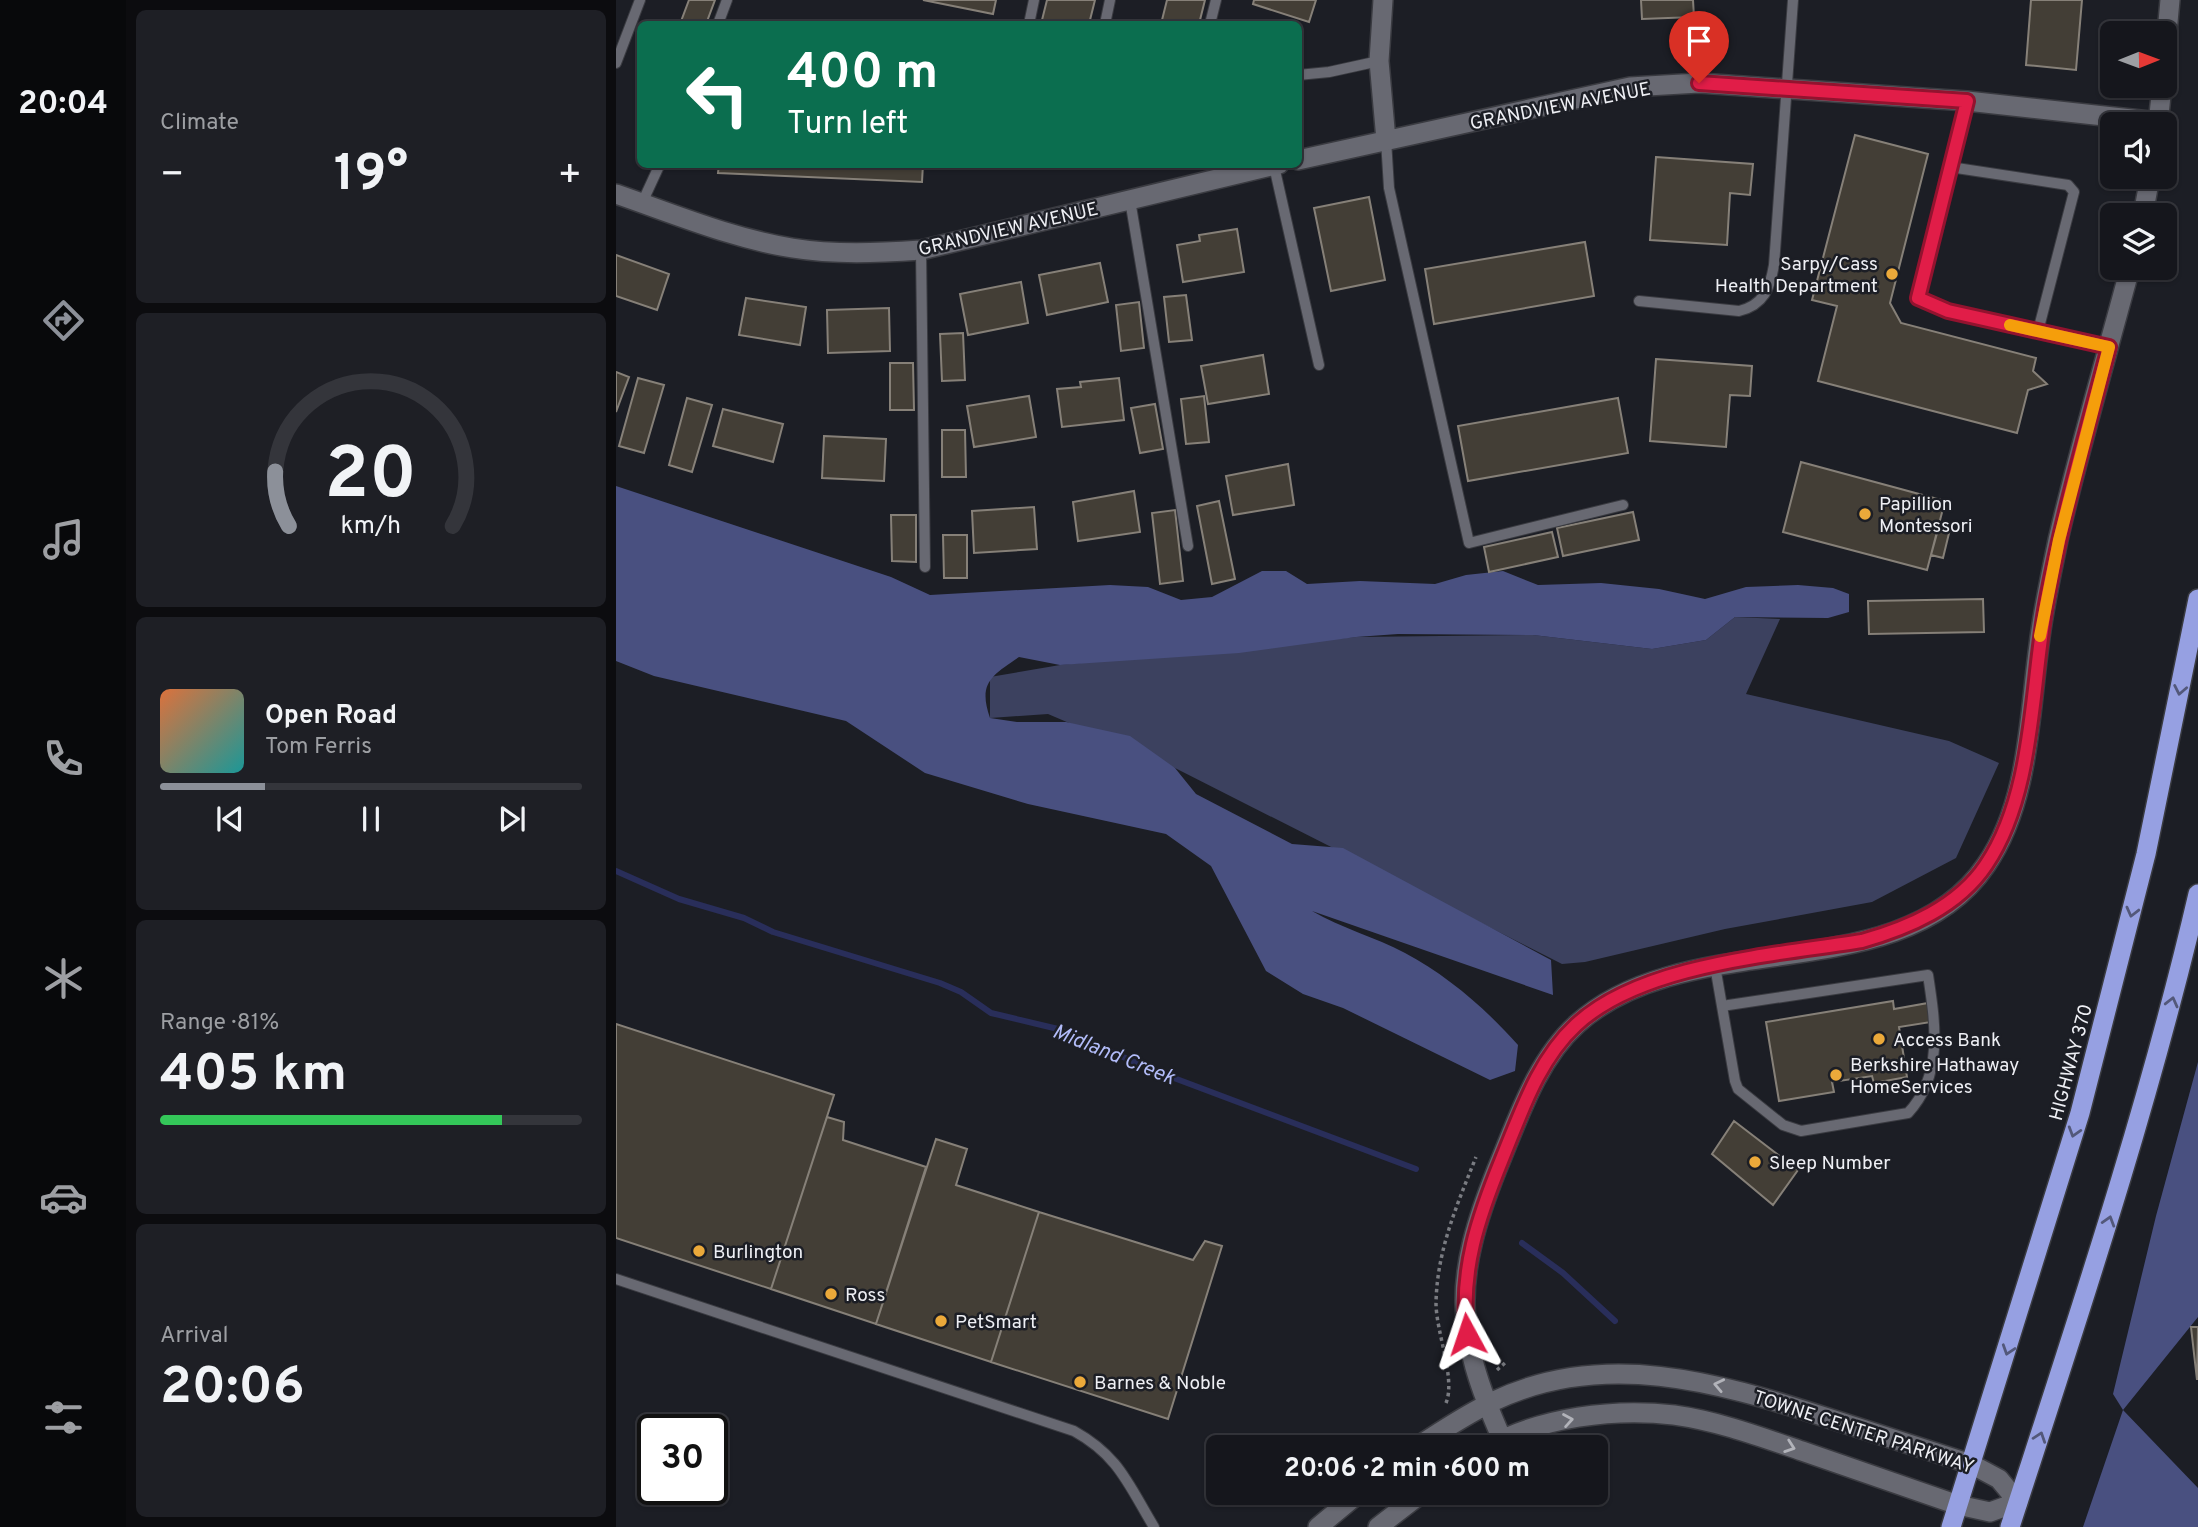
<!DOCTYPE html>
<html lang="en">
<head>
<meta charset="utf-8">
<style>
	:root { --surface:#15161c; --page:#1e1f25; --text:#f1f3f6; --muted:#9d9fa3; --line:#34353b; --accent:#8c9099 }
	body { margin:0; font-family:Overpass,sans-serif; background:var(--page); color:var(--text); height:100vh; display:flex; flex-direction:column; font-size:26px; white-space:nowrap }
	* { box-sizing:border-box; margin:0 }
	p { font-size:23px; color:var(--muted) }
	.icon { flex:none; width:38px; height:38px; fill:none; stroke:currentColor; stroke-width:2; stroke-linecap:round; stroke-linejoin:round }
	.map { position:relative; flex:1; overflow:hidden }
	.panel { display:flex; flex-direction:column; gap:10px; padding:10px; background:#0c0c0f; width:490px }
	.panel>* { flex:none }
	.hud { position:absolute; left:21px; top:21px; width:665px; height:147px; border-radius:10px; box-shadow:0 2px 5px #0004,0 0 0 2px var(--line); background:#0b6e4f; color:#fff; overflow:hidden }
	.needle { width:46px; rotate:89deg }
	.tools { position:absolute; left:1484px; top:21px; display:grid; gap:14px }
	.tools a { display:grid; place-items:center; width:77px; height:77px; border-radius:10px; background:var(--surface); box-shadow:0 2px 5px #0004,0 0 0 2px var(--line); font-size:35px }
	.speed { position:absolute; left:21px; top:1414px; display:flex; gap:14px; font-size:35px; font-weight:700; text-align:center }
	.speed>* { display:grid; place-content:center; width:91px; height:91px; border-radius:50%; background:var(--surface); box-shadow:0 2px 5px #0004,0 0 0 2px var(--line); line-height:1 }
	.speed .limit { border:4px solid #111; border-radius:10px; background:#fff; color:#111 }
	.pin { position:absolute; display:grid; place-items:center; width:60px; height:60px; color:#fff; margin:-72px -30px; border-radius:50% 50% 50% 0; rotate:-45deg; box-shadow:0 0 7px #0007 }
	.pin .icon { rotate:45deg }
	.me { position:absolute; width:77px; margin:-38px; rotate:355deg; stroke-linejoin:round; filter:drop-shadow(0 0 5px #0008) }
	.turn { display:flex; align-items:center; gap:24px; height:147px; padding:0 35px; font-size:32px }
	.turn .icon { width:91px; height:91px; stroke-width:2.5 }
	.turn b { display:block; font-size:49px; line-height:60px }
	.big { font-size:52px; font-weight:700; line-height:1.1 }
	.panel .tile { flex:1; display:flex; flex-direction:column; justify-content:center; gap:10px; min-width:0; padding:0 24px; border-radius:10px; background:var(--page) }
	.panel .dial { align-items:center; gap:0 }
	.dial svg { height:182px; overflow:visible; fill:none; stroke:var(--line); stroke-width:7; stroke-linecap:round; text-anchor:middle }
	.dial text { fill:var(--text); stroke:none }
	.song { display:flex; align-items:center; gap:21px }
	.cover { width:84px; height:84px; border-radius:10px; background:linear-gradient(135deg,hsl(20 70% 55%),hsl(180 70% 35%)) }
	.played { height:7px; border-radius:4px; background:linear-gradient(90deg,var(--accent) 25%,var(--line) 25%) }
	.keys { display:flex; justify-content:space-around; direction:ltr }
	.heat { display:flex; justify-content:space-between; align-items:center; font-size:38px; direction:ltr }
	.charge { height:10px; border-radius:5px; background:linear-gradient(90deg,#34c759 81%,var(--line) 0) }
	.trip { position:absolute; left:590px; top:1435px; width:402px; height:70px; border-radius:10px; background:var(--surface); box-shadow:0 2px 5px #0004,0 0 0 2px var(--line); font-weight:700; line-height:70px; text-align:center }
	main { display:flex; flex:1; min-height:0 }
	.menu { display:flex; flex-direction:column; width:126px; justify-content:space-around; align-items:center; background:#08090b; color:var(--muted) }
	.menu .icon { width:49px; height:49px }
	.menu .selected { color:var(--accent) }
	.menu b { font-size:32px; color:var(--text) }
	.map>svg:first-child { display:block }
	.green { fill:#3c415f }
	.forest { fill:#495080 }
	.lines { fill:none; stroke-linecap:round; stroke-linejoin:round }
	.stream { stroke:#292e5a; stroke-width:6 }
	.building { fill:#433e36; stroke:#868078; stroke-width:2 }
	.service-casing { stroke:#3a3b41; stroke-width:12 }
	.minor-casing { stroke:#3a3b41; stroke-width:22 }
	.trunk-casing { stroke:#3a3b41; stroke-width:22 }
	.path { stroke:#7a7c82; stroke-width:3.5; stroke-dasharray:3.5 3.5; stroke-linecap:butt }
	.service { stroke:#686972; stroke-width:10 }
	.minor { stroke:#686972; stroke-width:19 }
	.trunk { stroke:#96a0e2; stroke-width:19 }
	.oneway { stroke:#53587a }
	.oneway2 { stroke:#b2b3ba }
	.route-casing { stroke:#92132f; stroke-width:18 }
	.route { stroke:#e11d48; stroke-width:12 }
	.slow { stroke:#f59e0b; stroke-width:12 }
	.poi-dot { fill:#eba93a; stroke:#1c1e25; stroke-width:2.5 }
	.labels { text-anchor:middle; stroke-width:5; stroke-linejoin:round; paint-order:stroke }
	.street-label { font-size:19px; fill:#eeeff4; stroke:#1c1e25 }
	.poi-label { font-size:19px; fill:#eeeff4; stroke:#1c1e25; text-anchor:start }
	.water-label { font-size:21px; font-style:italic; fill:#b2bcf9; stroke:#1c1e25 }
</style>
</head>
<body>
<main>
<nav class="menu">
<b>20:04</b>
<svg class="icon selected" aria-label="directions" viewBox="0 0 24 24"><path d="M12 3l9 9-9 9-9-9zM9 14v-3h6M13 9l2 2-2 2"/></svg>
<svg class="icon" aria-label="music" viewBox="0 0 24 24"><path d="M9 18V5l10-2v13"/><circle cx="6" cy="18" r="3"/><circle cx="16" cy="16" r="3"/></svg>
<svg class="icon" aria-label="phone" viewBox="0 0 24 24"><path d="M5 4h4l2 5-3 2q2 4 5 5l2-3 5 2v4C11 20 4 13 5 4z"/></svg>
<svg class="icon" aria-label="climate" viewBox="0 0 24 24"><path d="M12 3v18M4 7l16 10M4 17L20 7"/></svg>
<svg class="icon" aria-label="car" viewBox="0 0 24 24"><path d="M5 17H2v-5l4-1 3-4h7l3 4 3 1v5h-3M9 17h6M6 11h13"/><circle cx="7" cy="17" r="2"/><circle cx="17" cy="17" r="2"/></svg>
<svg class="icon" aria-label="filters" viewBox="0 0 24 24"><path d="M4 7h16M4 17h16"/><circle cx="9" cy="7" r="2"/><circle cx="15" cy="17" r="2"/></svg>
</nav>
<section class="panel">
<div class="tile"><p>Climate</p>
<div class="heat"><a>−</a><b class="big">19°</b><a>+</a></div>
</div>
<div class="tile dial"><svg viewBox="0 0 100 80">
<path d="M14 69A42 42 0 1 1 86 69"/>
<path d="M14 69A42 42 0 0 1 8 45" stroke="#8c9099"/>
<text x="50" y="56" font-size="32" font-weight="700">20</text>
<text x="50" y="72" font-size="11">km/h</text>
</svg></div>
<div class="tile">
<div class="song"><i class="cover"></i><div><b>Open Road</b><p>Tom Ferris</p></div></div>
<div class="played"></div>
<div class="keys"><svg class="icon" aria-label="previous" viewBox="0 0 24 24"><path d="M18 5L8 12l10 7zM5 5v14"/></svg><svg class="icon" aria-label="pause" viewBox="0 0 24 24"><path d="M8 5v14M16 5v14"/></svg><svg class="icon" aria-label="next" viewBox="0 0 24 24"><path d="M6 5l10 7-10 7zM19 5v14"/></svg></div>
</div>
<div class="tile"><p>Range · 81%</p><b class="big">405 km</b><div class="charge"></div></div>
<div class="tile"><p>Arrival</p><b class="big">20:06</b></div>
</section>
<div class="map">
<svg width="1582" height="1527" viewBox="0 0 1582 1527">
	<rect width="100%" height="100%" fill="#1c1e25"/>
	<!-- green -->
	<path class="green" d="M 1119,617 L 1164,619 L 1130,694 L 1333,741 L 1383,763 L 1340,858 L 1256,902 L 1109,929 L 969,962 L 946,964 L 559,768 L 432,714 L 374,718 L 374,677 L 444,665 L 740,637 L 917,635 L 1036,649 L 1090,640 Z"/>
	<!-- forest -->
	<path class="forest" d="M 0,486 L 275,577 L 314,595 L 494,585 L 532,587 L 565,600 L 596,597 L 646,571 L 670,571 L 691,584 L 744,581 L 819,584 L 850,575 L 887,571 L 922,585 L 985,583 L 1043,589 L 1089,599 L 1130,587 L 1182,585 L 1217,588 L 1233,594 L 1233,612 L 1212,618 L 1119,617 L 1090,640 L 1036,649 L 917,635 L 782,634 L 740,637 L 623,653 L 444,665 L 403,657 C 375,676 362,683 374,718 L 401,722 L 450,722 L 514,736 L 559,768 L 580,794 L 676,844 L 727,848 L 935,960 L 937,995 L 696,911 C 725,928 759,937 789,953 C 831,975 871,1010 902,1045 L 899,1071 L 874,1080 L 727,1008 L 687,994 L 650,971 L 595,866 L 550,834 L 412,804 L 309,773 L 230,721 L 38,676 L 0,661 Z
		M 1582,1062 L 1582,1317 L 1507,1410 L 1582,1488 L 1582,1527 L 1467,1527 L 1507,1410 L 1497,1394 L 1540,1216 Z"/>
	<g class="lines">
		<!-- stream -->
		<path class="stream" d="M 0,871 L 63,899 L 128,918 L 157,932 L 324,983 L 345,992 L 375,1013 L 442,1029 L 542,1072 L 800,1169
			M 906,1243 L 947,1273 L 999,1321"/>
	</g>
	<!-- building -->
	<path class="building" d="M 73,0 L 99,0 L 90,24 L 64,24 Z
		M 307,0 L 380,0 L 377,14 Z
		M 431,0 L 479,0 L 473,24 L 425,24 Z
		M 551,0 L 589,0 L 583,24 L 545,24 Z
		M 638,0 L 700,0 L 693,22 L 637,4 Z
		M 1025,0 L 1077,0 L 1078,17 L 1026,19 Z
		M 1415,0 L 1466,0 L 1460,70 L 1410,65 Z
		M 1239,135 L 1312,154 L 1274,303 L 1285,323 L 1420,358 L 1417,371 L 1431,384 L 1412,390 L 1401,433 L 1202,381 L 1221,306 L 1196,300 Z
		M 1040,157 L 1137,164 L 1134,195 L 1114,193 L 1111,245 L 1034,240 Z
		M 103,164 L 307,164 L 306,182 L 102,173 Z
		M 753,197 L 769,280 L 715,291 L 698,208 Z
		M 621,229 L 628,272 L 567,282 L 561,245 L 584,241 L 583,235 Z
		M 969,242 L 978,296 L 818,324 L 809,269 Z
		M 0,255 L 53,274 L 41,310 L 0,296 Z
		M 484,263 L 492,302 L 431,315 L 423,275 Z
		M 405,282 L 412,323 L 352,335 L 344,294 Z
		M 570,295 L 576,340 L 553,342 L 548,297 Z
		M 130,298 L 190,307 L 184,345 L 123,335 Z
		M 523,302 L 528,348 L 505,351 L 500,305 Z
		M 273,308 L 274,351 L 212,353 L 211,310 Z
		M 347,333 L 349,380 L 326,381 L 324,334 Z
		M 647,355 L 653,394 L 592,404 L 585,366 Z
		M 1040,359 L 1136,366 L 1134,396 L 1114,395 L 1110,447 L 1034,441 Z
		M 274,363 L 297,363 L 298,410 L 274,410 Z
		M 0,372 L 13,377 L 0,412 Z
		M 22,378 L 48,385 L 28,453 L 3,446 Z
		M 503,378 L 508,420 L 446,427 L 441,389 L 465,387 L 464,382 Z
		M 413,396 L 420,437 L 358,447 L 351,406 Z
		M 588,396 L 593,442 L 570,444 L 565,399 Z
		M 71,398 L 96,405 L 76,472 L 53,465 Z
		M 1002,398 L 1012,453 L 852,481 L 842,426 Z
		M 539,404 L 547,449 L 524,453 L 515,408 Z
		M 107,409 L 167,424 L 157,462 L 97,446 Z
		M 326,430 L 349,430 L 350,477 L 326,477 Z
		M 208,436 L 270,439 L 268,481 L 206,478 Z
		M 1185,462 L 1329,501 L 1311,570 L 1167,532 Z
		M 672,464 L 678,505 L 617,515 L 610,476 Z
		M 518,491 L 524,532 L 462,541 L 457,502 Z
		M 603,501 L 619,579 L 596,584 L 581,506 Z
		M 418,507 L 421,549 L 358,553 L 356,511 Z
		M 559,510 L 567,581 L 544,584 L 536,513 Z
		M 1017,512 L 1023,540 L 947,556 L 941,528 Z
		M 275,515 L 300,515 L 300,562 L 276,561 Z
		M 1323,526 L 1334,529 L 1327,558 L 1315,555 Z
		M 936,532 L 942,557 L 873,572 L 868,547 Z
		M 327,535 L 351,535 L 351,578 L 328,578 Z
		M 1367,599 L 1368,632 L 1253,634 L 1252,601 Z
		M 1277,1001 L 1278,1009 L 1312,1003 L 1315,1022 L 1283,1027 L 1291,1077 L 1258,1083 L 1256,1076 L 1216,1082 L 1218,1092 L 1163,1101 L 1150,1022 Z
		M 0,1024 L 218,1095 L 155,1289 L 0,1238 Z
		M 211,1117 L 228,1122 L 227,1140 L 310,1167 L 260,1324 L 155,1289 Z
		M 1118,1121 L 1182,1170 L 1157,1205 L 1096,1154 Z
		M 320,1139 L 351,1149 L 340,1185 L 423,1212 L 375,1362 L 260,1324 Z
		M 423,1212 L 577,1260 L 589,1241 L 606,1246 L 552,1419 L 375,1362 Z
		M 1575,1327 L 1582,1327 L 1581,1380 Z"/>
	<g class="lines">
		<defs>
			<path id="service" d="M 102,24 L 111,0
				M 413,24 L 418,0
				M 489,24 L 494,0
				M 594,24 L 600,0
				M 0,63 L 24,0
				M 682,75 L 713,72 L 763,61
				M 1351,101 L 1302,298 L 1332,311 L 1493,347
				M 770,140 L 773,188 L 853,543 L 1007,505
				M 658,166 L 703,365
				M 1334,167 L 1452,185 L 1458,192 L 1422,331
				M 514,200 L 572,546
				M 26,203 L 44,164
				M 305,250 L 309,567
				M 1023,301 L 1123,311 C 1148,305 1154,288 1158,265 L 1177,0
				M 1099,966 L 1119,1081 L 1122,1089 L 1167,1125 L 1185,1131 L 1292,1113 C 1328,1075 1319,1021 1312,975 L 1106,1006
				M 0,1279 L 458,1431 C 503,1456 512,1484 538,1527"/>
			<path id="minor" d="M 767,0 L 763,61 L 770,140
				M 1549,55 L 1554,0
				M 1542,124 L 1546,86
				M 682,160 L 1014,87 L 1083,83 L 1351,101 L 1543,122
				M 0,194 C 58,214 115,238 176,248 C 219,255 262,253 305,250 L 663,164
				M 1527,215 L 1534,177
				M 886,1439 C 838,1331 837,1279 881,1169 C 902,1119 920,1061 961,1024 C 1071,924 1285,991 1370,865 C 1413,803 1413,717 1423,645 C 1427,610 1435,575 1442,540 C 1463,449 1490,358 1514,268
				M 801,1447 C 825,1431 851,1414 878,1401 C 987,1349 1101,1382 1209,1417 C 1257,1432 1306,1448 1355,1464 L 1383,1479 L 1402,1502 L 1374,1512 L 1342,1505 C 1290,1487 1238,1469 1186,1451 C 1145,1437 1102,1421 1058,1415 C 998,1408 925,1417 872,1447
				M 702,1527 L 743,1493
				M 762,1527 L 806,1493"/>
			<path id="trunk" d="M 1335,1527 L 1464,1113 L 1530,854 L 1582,599
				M 1394,1527 C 1462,1317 1532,1109 1582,894"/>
		</defs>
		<!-- service casing -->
		<use href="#service" class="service-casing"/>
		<!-- minor casing -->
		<use href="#minor" class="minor-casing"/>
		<!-- trunk casing -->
		<use href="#trunk" class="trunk-casing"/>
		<!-- path -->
		<path class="path" d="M 881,1370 L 890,1362
			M 830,1403 C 840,1379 820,1332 820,1303 C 821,1250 841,1205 860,1157
			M 769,1447 L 784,1436"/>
		<!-- service -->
		<use href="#service" class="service"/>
		<!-- minor -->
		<use href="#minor" class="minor"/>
		<!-- trunk -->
		<use href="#trunk" class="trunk"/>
	</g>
	<!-- one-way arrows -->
	<defs><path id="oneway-chevron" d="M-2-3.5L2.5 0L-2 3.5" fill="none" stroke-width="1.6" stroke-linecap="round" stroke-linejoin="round" transform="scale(1.75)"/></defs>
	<g class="oneway">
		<use href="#oneway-chevron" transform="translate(1564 690) rotate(101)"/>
		<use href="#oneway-chevron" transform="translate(1516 912) rotate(104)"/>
		<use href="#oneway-chevron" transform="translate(1556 1002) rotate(-76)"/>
		<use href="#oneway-chevron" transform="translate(1458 1132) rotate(107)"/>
		<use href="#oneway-chevron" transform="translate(1493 1221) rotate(-73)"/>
		<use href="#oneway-chevron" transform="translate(1392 1350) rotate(108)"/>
		<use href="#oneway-chevron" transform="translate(1424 1437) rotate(-71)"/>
	</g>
	<g class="oneway2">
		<use href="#oneway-chevron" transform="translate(1103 1385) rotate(-168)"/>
		<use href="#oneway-chevron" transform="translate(952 1420) rotate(-10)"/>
		<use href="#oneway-chevron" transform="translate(1174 1447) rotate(19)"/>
	</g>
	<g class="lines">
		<defs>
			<path id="route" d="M 851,1334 C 844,1270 862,1218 886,1159 C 905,1113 922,1060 960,1025 C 1025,964 1159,955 1246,941 C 1292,928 1342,907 1370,865 C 1419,793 1415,683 1431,599 C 1447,514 1471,431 1493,347 L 1332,311 L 1302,298 L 1351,101 L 1083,83"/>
		</defs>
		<!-- route casing -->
		<use href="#route" class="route-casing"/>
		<!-- route -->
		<use href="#route" class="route"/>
		<!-- slow -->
		<path class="slow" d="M 1394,325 L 1493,347 L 1443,540 L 1424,636"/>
	</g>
	<!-- markers -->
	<g class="poi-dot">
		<circle cx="1276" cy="274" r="7"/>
		<circle cx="1249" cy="514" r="7"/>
		<circle cx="1263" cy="1039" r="7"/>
		<circle cx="1220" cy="1075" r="7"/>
		<circle cx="1139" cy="1162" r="7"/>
		<circle cx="83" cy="1251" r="7"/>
		<circle cx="215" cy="1294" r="7"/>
		<circle cx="325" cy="1321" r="7"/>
		<circle cx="464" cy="1382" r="7"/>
	</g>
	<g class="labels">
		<!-- street labels -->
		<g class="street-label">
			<text transform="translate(944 105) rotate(-11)" y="7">GRANDVIEW AVENUE</text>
			<text transform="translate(392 228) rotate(-13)" y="7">GRANDVIEW AVENUE</text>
			<text transform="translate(1454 1062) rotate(-75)" y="7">HIGHWAY 370</text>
			<text transform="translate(1248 1431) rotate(18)" y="7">TOWNE CENTER PARKWAY</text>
		</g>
		<!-- poi labels -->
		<g class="poi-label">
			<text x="1262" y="270" text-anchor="end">Sarpy/Cass<tspan x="1262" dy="22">Health Department</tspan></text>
			<text x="1263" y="510">Papillion<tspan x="1263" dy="22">Montessori</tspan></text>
			<text x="1277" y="1046">Access Bank</text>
			<text x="1234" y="1071">Berkshire Hathaway<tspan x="1234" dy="22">HomeServices</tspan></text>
			<text x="1153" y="1169">Sleep Number</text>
			<text x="97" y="1258">Burlington</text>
			<text x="229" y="1301">Ross</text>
			<text x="339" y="1328">PetSmart</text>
			<text x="478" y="1389">Barnes &amp; Noble</text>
		</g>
		<!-- water labels -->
		<g class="water-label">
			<text transform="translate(498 1054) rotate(22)" y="7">Midland Creek</text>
		</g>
	</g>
</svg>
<div class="tools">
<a><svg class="needle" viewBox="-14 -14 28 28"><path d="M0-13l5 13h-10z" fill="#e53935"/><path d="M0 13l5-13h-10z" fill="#9d9fa3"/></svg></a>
<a><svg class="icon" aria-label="sound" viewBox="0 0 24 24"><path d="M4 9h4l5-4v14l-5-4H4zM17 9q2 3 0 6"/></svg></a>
<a><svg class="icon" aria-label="layers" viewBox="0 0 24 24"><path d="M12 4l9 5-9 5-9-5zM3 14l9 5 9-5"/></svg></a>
</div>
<div class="speed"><div class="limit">30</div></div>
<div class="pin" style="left:1083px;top:83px;background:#d93025"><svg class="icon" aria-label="arrive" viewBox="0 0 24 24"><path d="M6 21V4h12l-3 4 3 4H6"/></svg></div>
<svg class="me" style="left:851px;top:1334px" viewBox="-20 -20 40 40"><path d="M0-17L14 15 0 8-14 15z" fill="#e11d48" stroke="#fff" stroke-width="4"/></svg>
<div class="trip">20:06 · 2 min · 600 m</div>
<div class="hud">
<div class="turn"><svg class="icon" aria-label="left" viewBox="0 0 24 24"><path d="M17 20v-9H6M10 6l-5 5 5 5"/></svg><div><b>400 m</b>Turn left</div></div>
</div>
</div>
</main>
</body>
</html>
